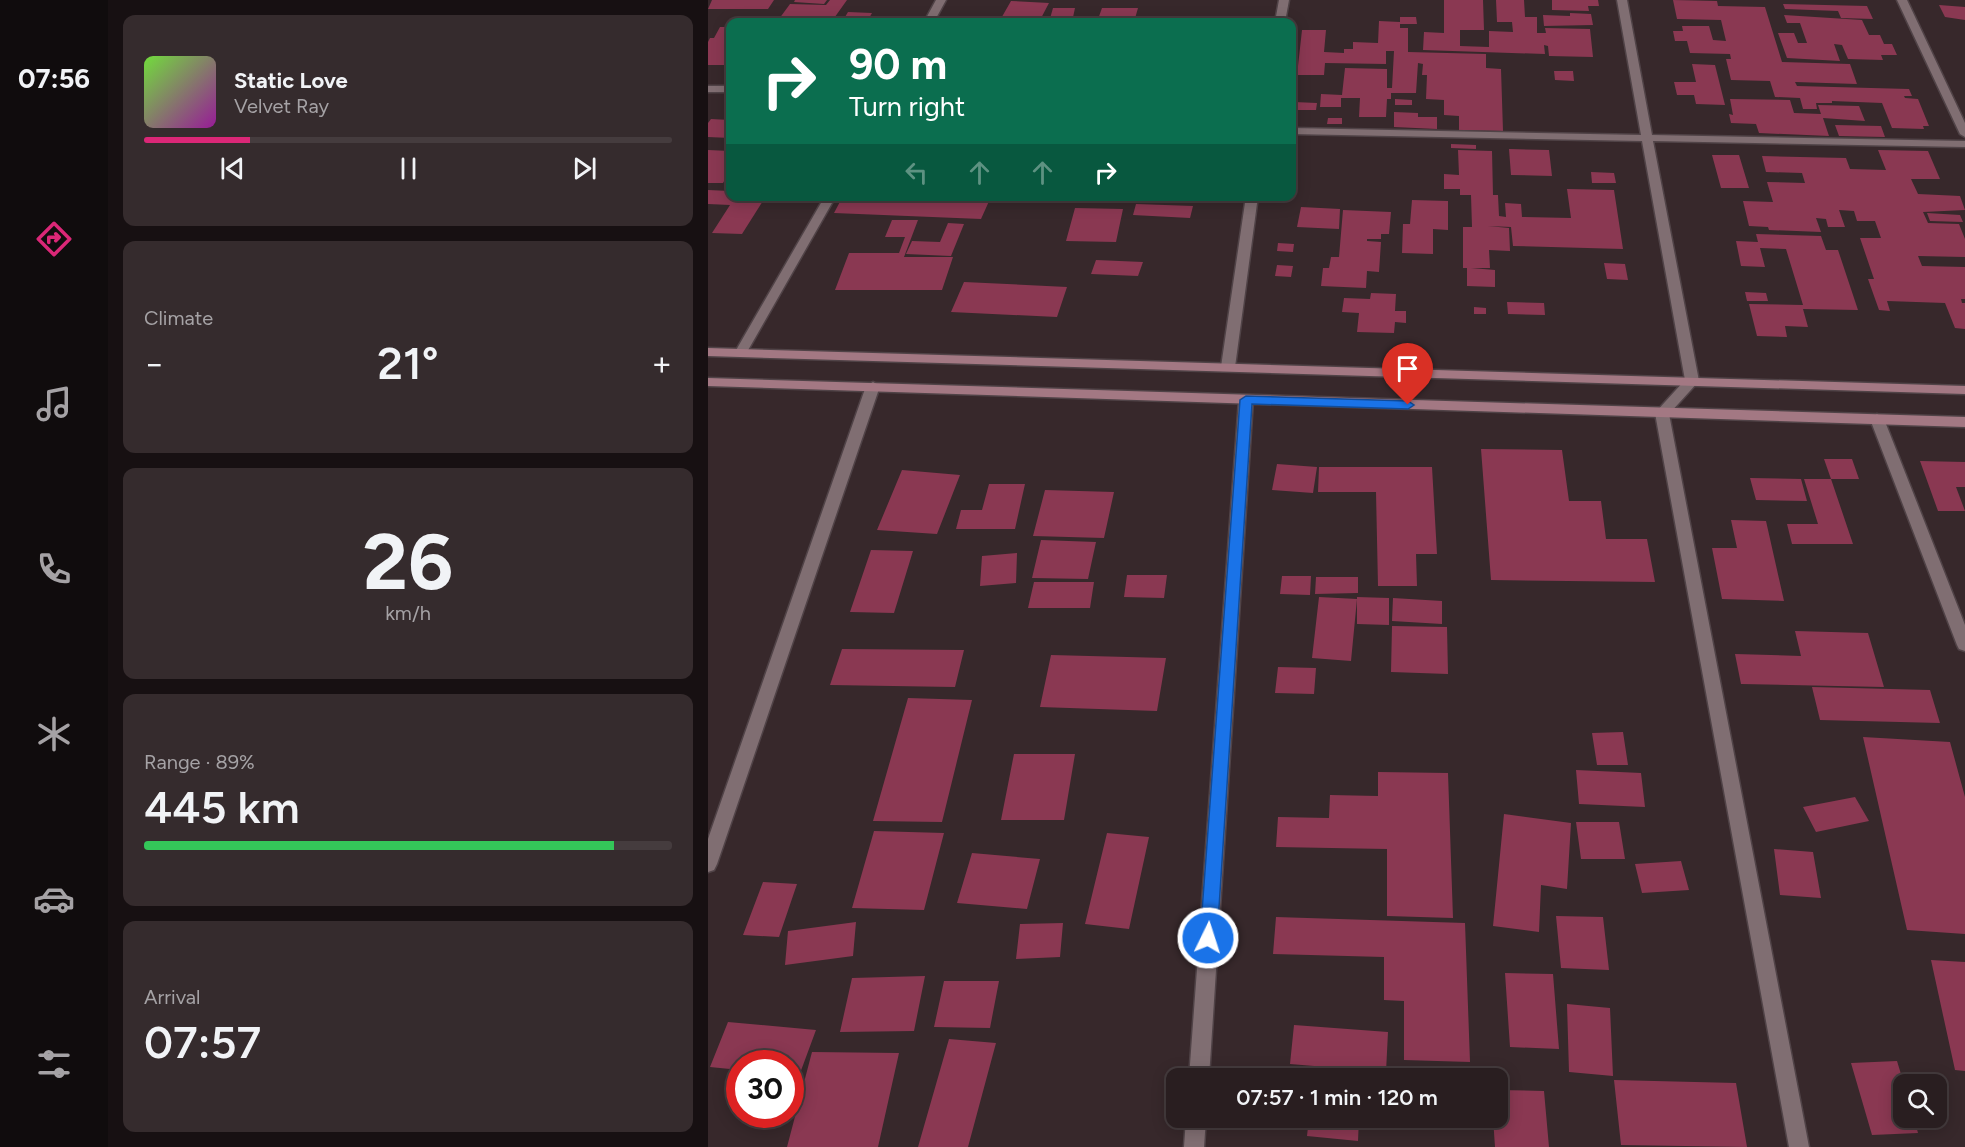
<!DOCTYPE html>
<html lang="en">
<head>
<meta charset="utf-8">
<style>
	:root { --surface:#291e20; --page:#352b2d; --text:#f1f3f6; --muted:#a5a2a5; --line:#453c3e; --accent:#db2777 }
	body { margin:0; font-family:Figtree,sans-serif; background:var(--page); color:var(--text); height:100vh; display:flex; flex-direction:column; font-size:22px; white-space:nowrap }
	* { box-sizing:border-box; margin:0 }
	p { font-size:20px; color:var(--muted) }
	.icon { flex:none; width:33px; height:33px; fill:none; stroke:currentColor; stroke-width:2; stroke-linecap:round; stroke-linejoin:round }
	.map { position:relative; flex:1; overflow:hidden }
	.drawer { display:flex; flex-direction:column; gap:15px; padding:15px; background:#171012; width:600px }
	.drawer>* { flex:none }
	.banner { position:absolute; left:18px; top:18px; width:570px; height:183px; border-radius:12px; box-shadow:0 3px 15px #0003,0 0 0 2px var(--line); background:#0b6e4f; color:#fff; overflow:hidden }
	.tools { position:absolute; left:1185px; top:1074px; display:grid; gap:12px }
	.tools a { display:grid; place-items:center; width:54px; height:54px; border-radius:12px; background:var(--surface); box-shadow:0 3px 15px #0003,0 0 0 2px var(--line); font-size:30px }
	.speed { position:absolute; left:18px; top:1050px; display:flex; gap:12px; font-size:30px; font-weight:700; text-align:center }
	.speed>* { display:grid; place-content:center; width:78px; height:78px; border-radius:50%; background:var(--surface); box-shadow:0 3px 15px #0003,0 0 0 2px var(--line); line-height:1 }
	.speed .limit { border:9px solid #d22; background:#fff; color:#111 }
	.pin { position:absolute; display:grid; place-items:center; width:51px; height:51px; color:#fff; margin:-62px -26px; border-radius:50% 50% 50% 0; rotate:-45deg; box-shadow:0 0 6px #0007 }
	.pin .icon { rotate:45deg }
	.me { position:absolute; width:66px; margin:-33px; rotate:4deg; stroke-linejoin:round; filter:drop-shadow(0 0 4px #0008) }
	.turn { display:flex; align-items:center; gap:21px; height:126px; padding:0 24px; font-size:27px }
	.turn .icon { width:78px; height:78px; stroke-width:2.5 }
	.turn b { display:block; font-size:42px; line-height:51px }
	.lanes { display:flex; align-items:center; height:57px; padding:0 24px; background:#0003; justify-content:center; gap:30px; direction:ltr }
	.lanes .off { opacity:.35 }
	.big { font-size:45px; font-weight:600; line-height:1.1 }
	.drawer .tile { flex:1; display:flex; flex-direction:column; justify-content:center; gap:9px; min-width:0; padding:0 21px; border-radius:12px; background:var(--page) }
	.drawer .dial { align-items:center; gap:0 }
	.dial b { font-size:78px; line-height:1 }
	.song { display:flex; align-items:center; gap:18px }
	.cover { width:72px; height:72px; border-radius:9px; background:linear-gradient(135deg,hsl(100 70% 55%),hsl(300 70% 35%)) }
	.played { height:6px; border-radius:3px; background:linear-gradient(90deg,var(--accent) 20%,var(--line) 20%) }
	.keys { display:flex; justify-content:space-around; direction:ltr }
	.heat { display:flex; justify-content:space-between; align-items:center; font-size:33px; direction:ltr }
	.charge { height:9px; border-radius:4px; background:linear-gradient(90deg,#34c759 89%,var(--line) 0) }
	.trip { position:absolute; left:458px; top:1068px; width:342px; height:60px; border-radius:12px; background:var(--surface); box-shadow:0 3px 15px #0003,0 0 0 2px var(--line); font-weight:600; line-height:60px; text-align:center }
	main { display:flex; flex:1; min-height:0 }
	.tab-bar { display:flex; flex-direction:column; width:108px; justify-content:space-around; align-items:center; background:#100c0d; color:var(--muted) }
	.tab-bar .icon { width:42px; height:42px }
	.tab-bar .selected { color:var(--accent) }
	.tab-bar b { font-size:27px; color:var(--text) }
	.map>svg:first-child { display:block }
	.building { fill:#8a3852 }
	.lines { fill:none; stroke-linecap:round; stroke-linejoin:round }
	.street-casing { stroke:#504347; stroke-width:3 }
	.secondary-casing { stroke:#504347; stroke-width:3 }
	.street { fill:#806e72; fill-rule:evenodd }
	.secondary { fill:#a37883; fill-rule:evenodd }
	.route { fill:#1a73e8; stroke:#114b97; stroke-width:1.5 }
</style>
</head>
<body>
<main>
<nav class="tab-bar">
<b>07:56</b>
<svg class="icon selected" aria-label="directions" viewBox="0 0 24 24"><path d="M12 3l9 9-9 9-9-9zM9 14v-3h6M13 9l2 2-2 2"/></svg>
<svg class="icon" aria-label="music" viewBox="0 0 24 24"><path d="M9 18V5l10-2v13"/><circle cx="6" cy="18" r="3"/><circle cx="16" cy="16" r="3"/></svg>
<svg class="icon" aria-label="phone" viewBox="0 0 24 24"><path d="M5 4h4l2 5-3 2q2 4 5 5l2-3 5 2v4C11 20 4 13 5 4z"/></svg>
<svg class="icon" aria-label="climate" viewBox="0 0 24 24"><path d="M12 3v18M4 7l16 10M4 17L20 7"/></svg>
<svg class="icon" aria-label="car" viewBox="0 0 24 24"><path d="M5 17H2v-5l4-1 3-4h7l3 4 3 1v5h-3M9 17h6M6 11h13"/><circle cx="7" cy="17" r="2"/><circle cx="17" cy="17" r="2"/></svg>
<svg class="icon" aria-label="filters" viewBox="0 0 24 24"><path d="M4 7h16M4 17h16"/><circle cx="9" cy="7" r="2"/><circle cx="15" cy="17" r="2"/></svg>
</nav>
<section class="drawer">
<div class="tile">
<div class="song"><i class="cover"></i><div><b>Static Love</b><p>Velvet Ray</p></div></div>
<div class="played"></div>
<div class="keys"><svg class="icon" aria-label="previous" viewBox="0 0 24 24"><path d="M18 5L8 12l10 7zM5 5v14"/></svg><svg class="icon" aria-label="pause" viewBox="0 0 24 24"><path d="M8 5v14M16 5v14"/></svg><svg class="icon" aria-label="next" viewBox="0 0 24 24"><path d="M6 5l10 7-10 7zM19 5v14"/></svg></div>
</div>
<div class="tile"><p>Climate</p>
<div class="heat"><a>−</a><b class="big">21°</b><a>+</a></div>
</div>
<div class="tile dial"><b>26</b><p>km/h</p></div>
<div class="tile"><p>Range · 89%</p><b class="big">445 km</b><div class="charge"></div></div>
<div class="tile"><p>Arrival</p><b class="big">07:57</b></div>
</section>
<div class="map">
<svg width="1257" height="1147" viewBox="0 0 1257 1147">
	<rect width="100%" height="100%" fill="#37282b"/>
	<!-- building -->
	<path class="building" d="M 4,0 L 66,0 L 60,9 L 0,9 Z
		M 87,0 L 119,0 L 116,4 L 86,2 Z
		M 122,0 L 139,0 L 124,21 L 71,19 L 82,4 L 118,5 Z
		M 736,0 L 775,0 L 776,30 L 752,30 L 752,46 L 781,47 L 781,31 L 805,32 L 804,22 L 789,22 L 788,0 L 816,0 L 817,17 L 829,17 L 829,33 L 838,33 L 837,28 L 882,29 L 885,57 L 841,56 L 840,46 L 836,45 L 837,54 L 715,50 L 716,32 L 736,33 Z
		M 844,0 L 890,0 L 891,6 L 880,6 L 881,11 L 844,10 Z
		M 965,0 L 1009,1 L 1010,6 L 1057,7 L 1074,62 L 1142,64 L 1149,84 L 1087,82 L 1089,86 L 1201,89 L 1204,96 L 1196,96 L 1197,98 L 1210,99 L 1221,126 L 1215,126 L 1216,129 L 1184,128 L 1174,103 L 1124,101 L 1124,103 L 1108,103 L 1109,109 L 1095,109 L 1092,98 L 1067,97 L 1062,81 L 1023,80 L 1018,59 L 1023,59 L 1022,54 L 982,53 L 979,41 L 967,41 L 965,31 L 975,31 L 974,26 L 1001,26 L 1005,40 L 1018,41 L 1013,20 L 969,19 Z
		M 303,1 L 341,3 L 331,22 L 291,22 Z
		M 1075,4 L 1159,6 L 1165,19 L 1133,18 L 1130,11 L 1077,9 Z
		M 1231,5 L 1257,7 L 1257,20 L 1237,17 Z
		M 345,8 L 367,8 L 364,22 L 341,22 Z
		M 394,8 L 430,8 L 426,22 L 389,22 Z
		M 140,12 L 164,13 L 159,22 L 134,22 Z
		M 862,13 L 883,14 L 885,25 L 836,26 L 835,15 L 862,16 Z
		M 1076,15 L 1154,20 L 1161,35 L 1172,35 L 1176,44 L 1184,44 L 1189,55 L 1173,55 L 1175,60 L 1140,59 L 1134,45 L 1126,44 L 1132,61 L 1079,58 L 1070,33 L 1086,33 L 1090,43 L 1099,43 L 1092,23 L 1079,23 Z
		M 367,17 L 389,18 L 387,22 L 364,22 Z
		M 692,17 L 708,17 L 709,24 L 692,24 L 692,28 L 700,28 L 700,52 L 778,54 L 778,68 L 793,69 L 795,131 L 751,130 L 751,116 L 736,115 L 736,100 L 718,99 L 719,75 L 714,75 L 715,64 L 710,63 L 708,93 L 683,93 L 683,99 L 679,99 L 678,117 L 651,117 L 652,98 L 633,98 L 633,107 L 612,107 L 613,94 L 634,95 L 637,68 L 679,69 L 679,88 L 684,88 L 686,51 L 678,51 L 678,64 L 617,63 L 616,75 L 589,75 L 594,30 L 618,30 L 616,52 L 636,53 L 636,49 L 645,49 L 645,42 L 670,43 L 671,21 L 692,22 Z
		M 12,27 L 22,27 L 22,65 L 0,65 L 0,42 L 2,38 L 6,38 Z
		M 984,64 L 1007,65 L 1017,105 L 988,104 L 986,95 L 969,95 L 966,82 L 988,82 Z
		M 846,71 L 865,71 L 866,81 L 847,80 Z
		M 687,99 L 704,100 L 704,105 L 687,105 Z
		M 1022,99 L 1082,100 L 1086,113 L 1113,114 L 1110,105 L 1151,106 L 1157,121 L 1115,118 L 1121,136 L 1051,133 L 1048,124 L 1023,123 L 1021,114 L 1025,115 Z
		M 586,102 L 609,103 L 608,110 L 585,110 Z
		M 686,112 L 710,113 L 710,117 L 729,117 L 729,129 L 686,127 Z
		M 620,118 L 634,118 L 634,124 L 619,124 Z
		M 3,119 L 22,120 L 22,138 L 0,137 L 0,123 Z
		M 1127,125 L 1173,126 L 1177,137 L 1131,136 Z
		M 743,144 L 768,145 L 768,149 L 743,148 Z
		M 801,149 L 841,150 L 844,176 L 803,175 Z
		M 0,150 L 22,151 L 22,170 L 15,183 L 0,183 Z
		M 750,150 L 784,151 L 785,195 L 790,195 L 791,216 L 798,217 L 797,203 L 813,204 L 814,217 L 863,218 L 859,189 L 906,190 L 915,249 L 805,246 L 803,227 L 780,226 L 801,228 L 802,251 L 781,250 L 782,268 L 763,268 L 787,270 L 787,287 L 759,286 L 759,268 L 755,268 L 755,227 L 764,227 L 763,195 L 752,195 L 752,189 L 736,189 L 736,174 L 751,175 Z
		M 1170,150 L 1220,151 L 1232,179 L 1203,179 L 1210,194 L 1252,196 L 1257,210 L 1215,212 L 1220,223 L 1251,224 L 1257,239 L 1257,257 L 1210,256 L 1214,266 L 1257,267 L 1257,299 L 1253,299 L 1254,303 L 1257,303 L 1257,329 L 1247,328 L 1237,303 L 1179,301 L 1182,311 L 1171,310 L 1160,279 L 1166,279 L 1152,238 L 1173,238 L 1167,221 L 1149,221 L 1146,211 L 1131,210 L 1137,227 L 1120,227 L 1118,219 L 1108,218 L 1113,232 L 1061,230 L 1060,227 L 1041,226 L 1035,201 L 1065,202 L 1059,182 L 1097,183 L 1094,173 L 1058,172 L 1054,156 L 1138,158 L 1142,169 L 1178,170 Z
		M 1004,155 L 1031,155 L 1041,188 L 1013,188 Z
		M 883,172 L 906,173 L 908,183 L 884,183 Z
		M 0,190 L 22,191 L 22,196 L 58,196 L 34,234 L 4,233 L 22,205 L 0,204 Z
		M 135,196 L 223,196 L 282,199 L 273,219 L 126,213 Z
		M 289,196 L 346,196 L 346,199 L 288,199 Z
		M 348,196 L 397,196 L 396,202 L 346,201 Z
		M 704,200 L 740,201 L 740,230 L 725,229 L 725,254 L 694,253 L 695,224 L 702,224 Z
		M 428,204 L 485,206 L 482,218 L 425,215 Z
		M 593,207 L 632,209 L 631,229 L 589,227 Z
		M 367,208 L 415,209 L 408,242 L 358,241 Z
		M 635,210 L 683,212 L 681,234 L 673,234 L 673,239 L 659,239 L 659,241 L 673,242 L 671,272 L 659,271 L 658,288 L 613,286 L 615,268 L 621,268 L 623,257 L 631,257 Z
		M 1219,213 L 1252,215 L 1255,222 L 1222,221 Z
		M 184,220 L 210,220 L 196,257 L 245,257 L 234,290 L 127,290 L 141,253 L 191,253 L 197,237 L 177,237 Z
		M 240,223 L 256,224 L 243,256 L 198,254 L 204,241 L 232,242 Z
		M 1048,234 L 1113,236 L 1118,250 L 1130,250 L 1150,310 L 1095,309 L 1100,327 L 1077,326 L 1079,337 L 1049,336 L 1041,304 L 1095,305 L 1078,249 L 1052,248 L 1057,267 L 1033,266 L 1028,241 L 1050,242 Z
		M 570,243 L 586,244 L 585,252 L 569,251 Z
		M 388,260 L 435,262 L 430,276 L 383,274 Z
		M 896,263 L 917,264 L 920,280 L 899,279 Z
		M 569,265 L 585,266 L 583,277 L 567,276 Z
		M 256,282 L 359,287 L 349,317 L 243,312 Z
		M 1037,292 L 1058,293 L 1060,301 L 1039,301 Z
		M 663,293 L 688,294 L 687,311 L 698,311 L 698,323 L 687,322 L 686,333 L 649,332 L 651,313 L 634,312 L 636,298 L 662,299 Z
		M 799,302 L 836,303 L 837,315 L 800,314 Z
		M 766,307 L 778,308 L 778,314 L 766,314 Z
		M 773,449 L 854,450 L 861,501 L 893,501 L 898,539 L 939,539 L 947,582 L 783,580 Z
		M 1116,459 L 1144,459 L 1151,479 L 1123,479 Z
		M 1212,461 L 1257,462 L 1257,487 L 1248,487 L 1257,511 L 1230,511 Z
		M 569,464 L 609,467 L 605,493 L 564,490 Z
		M 611,467 L 724,467 L 729,554 L 708,554 L 709,586 L 670,586 L 668,492 L 610,492 Z
		M 194,470 L 252,475 L 229,534 L 169,530 Z
		M 1042,478 L 1093,479 L 1099,501 L 1048,500 Z
		M 1096,479 L 1123,479 L 1145,544 L 1084,544 L 1079,524 L 1110,524 Z
		M 281,484 L 317,484 L 307,529 L 248,529 L 253,510 L 274,510 Z
		M 337,490 L 406,492 L 396,538 L 325,536 Z
		M 1023,520 L 1058,521 L 1076,601 L 1014,599 L 1004,548 L 1029,548 Z
		M 333,540 L 388,542 L 380,579 L 324,578 Z
		M 163,550 L 205,551 L 186,613 L 142,612 Z
		M 309,553 L 308,583 L 272,586 L 274,556 Z
		M 419,575 L 459,575 L 456,598 L 416,597 Z
		M 574,576 L 603,576 L 602,595 L 572,594 Z
		M 608,577 L 650,577 L 650,593 L 607,594 Z
		M 326,582 L 386,582 L 382,608 L 320,608 Z
		M 611,597 L 649,599 L 643,661 L 604,658 Z
		M 649,597 L 681,598 L 681,625 L 649,624 Z
		M 685,598 L 734,601 L 734,624 L 684,621 Z
		M 684,626 L 739,627 L 740,674 L 683,672 Z
		M 1087,631 L 1160,633 L 1176,687 L 1033,684 L 1027,654 L 1093,656 Z
		M 134,649 L 256,650 L 247,687 L 122,685 Z
		M 343,655 L 458,658 L 449,711 L 332,707 Z
		M 570,667 L 608,668 L 606,694 L 567,693 Z
		M 1104,687 L 1222,690 L 1232,723 L 1112,720 Z
		M 200,698 L 264,700 L 234,822 L 165,821 Z
		M 915,732 L 920,765 L 889,765 L 884,733 Z
		M 1155,737 L 1242,742 L 1257,797 L 1257,934 L 1199,930 Z
		M 306,754 L 367,754 L 356,820 L 293,820 Z
		M 868,770 L 933,773 L 937,807 L 871,804 Z
		M 670,772 L 740,773 L 745,918 L 679,916 L 679,849 L 568,847 L 570,817 L 621,818 L 622,795 L 670,796 Z
		M 1147,797 L 1161,821 L 1108,832 L 1095,807 Z
		M 796,814 L 863,823 L 859,889 L 833,885 L 831,932 L 785,926 Z
		M 868,822 L 911,822 L 917,859 L 873,859 Z
		M 166,831 L 236,833 L 216,910 L 144,908 Z
		M 399,833 L 441,837 L 421,929 L 377,924 Z
		M 1066,849 L 1105,852 L 1113,898 L 1072,895 Z
		M 264,853 L 332,859 L 319,909 L 249,903 Z
		M 973,861 L 981,890 L 934,893 L 927,864 Z
		M 55,882 L 89,884 L 71,937 L 35,935 Z
		M 848,916 L 895,917 L 901,970 L 853,968 Z
		M 568,917 L 757,923 L 762,1062 L 696,1060 L 696,1001 L 676,1000 L 676,957 L 565,954 Z
		M 148,922 L 145,956 L 77,965 L 80,931 Z
		M 355,923 L 352,957 L 308,959 L 312,924 Z
		M 1223,960 L 1257,962 L 1257,1071 L 1247,1070 Z
		M 797,973 L 845,974 L 851,1049 L 802,1047 Z
		M 217,976 L 206,1031 L 132,1032 L 144,978 Z
		M 236,981 L 291,981 L 282,1028 L 226,1027 Z
		M 859,1004 L 902,1008 L 905,1076 L 861,1072 Z
		M 20,1022 L 108,1030 L 91,1076 L 82,1075 L 82,1064 L 32,1064 L 32,1070 L 2,1067 Z
		M 586,1025 L 680,1032 L 678,1072 L 582,1064 Z
		M 241,1039 L 288,1043 L 260,1147 L 210,1147 Z
		M 104,1052 L 191,1053 L 170,1147 L 79,1147 Z
		M 1189,1061 L 1196,1084 L 1196,1118 L 1206,1118 L 1210,1133 L 1164,1135 L 1143,1063 Z
		M 906,1080 L 1028,1083 L 1039,1147 L 913,1145 Z
		M 789,1090 L 836,1091 L 841,1147 L 787,1147 L 785,1118 L 789,1118 Z
		M 601,1118 L 651,1118 L 650,1141 L 599,1136 Z"/>
	<g class="lines">
		<defs>
			<path id="street" d="M 228,0 L 238,0 L 226,22 L 216,22 Z
				M 571,0 L 581,0 L 577,22 L 567,22 Z
				M 909,0 L 919,0 L 944,135 L 1257,141 L 1257,147 L 945,141 L 991,381 L 961,414 L 1101,1147 L 1081,1147 L 947,413 L 977,380 L 934,141 L 584,134 L 584,128 L 933,135 Z
				M 1189,0 L 1199,0 L 1257,123 L 1257,137 L 1252,134 Z
				M 0,86 L 22,86 L 22,92 L 0,92 Z
				M 117,196 L 128,196 L 39,352 L 33,356 L 28,355 L 27,352 Z
				M 538,196 L 550,196 L 527,367 L 520,371 L 513,367 Z
				M 165,382 L 172,386 L 9,864 L 6,870 L 0,872 L 0,839 L 158,386 Z
				M 538,396 L 545,400 L 501,1078 L 481,1078 L 531,400 Z
				M 1169,414 L 1176,419 L 1257,625 L 1257,651 L 1251,649 L 1249,645 L 1162,419 Z
				M 478,1118 L 498,1118 L 496,1147 L 476,1147 Z"/>
			<path id="secondary" d="M 0,348 L 1257,386 L 1257,394 L 0,356 Z
				M 0,378 L 1257,417 L 1257,427 L 0,386 Z"/>
		</defs>
		<!-- street casing -->
		<use href="#street" class="street-casing"/>
		<!-- secondary casing -->
		<use href="#secondary" class="secondary-casing"/>
		<!-- street -->
		<use href="#street" class="street"/>
		<!-- secondary -->
		<use href="#secondary" class="secondary"/>
	</g>
	<!-- route -->
	<path class="route" d="M 538,396 L 700,401 L 706,405 L 700,409 L 544,404 L 509,938 L 506,944 L 500,946 L 494,944 L 492,938 L 532,400 Z"/>
</svg>
<div class="tools">
<a><svg class="icon" aria-label="search" viewBox="0 0 24 24"><circle cx="10" cy="10" r="6"/><path d="M15 15l6 6"/></svg></a>
</div>
<div class="speed"><div class="limit">30</div></div>
<div class="pin" style="left:700px;top:405px;background:#d93025"><svg class="icon" aria-label="arrive" viewBox="0 0 24 24"><path d="M6 21V4h12l-3 4 3 4H6"/></svg></div>
<svg class="me" style="left:500px;top:938px" viewBox="-20 -20 40 40"><circle r="17" fill="#1a73e8" stroke="#fff" stroke-width="3"/><path d="M0-11L8 9 0 5-8 9z" fill="#fff"/></svg>
<div class="trip">07:57 · 1 min · 120 m</div>
<div class="banner">
<div class="turn"><svg class="icon" aria-label="right" viewBox="0 0 24 24"><path d="M7 20v-9h11M14 6l5 5-5 5"/></svg><div><b>90 m</b>Turn right</div></div>
<div class="lanes"><svg class="icon off" aria-label="left" viewBox="0 0 24 24"><path d="M17 20v-9H6M10 6l-5 5 5 5"/></svg><svg class="icon off" aria-label="ahead" viewBox="0 0 24 24"><path d="M12 20V5M6 11l6-6 6 6"/></svg><svg class="icon off" aria-label="ahead" viewBox="0 0 24 24"><path d="M12 20V5M6 11l6-6 6 6"/></svg><svg class="icon" aria-label="right" viewBox="0 0 24 24"><path d="M7 20v-9h11M14 6l5 5-5 5"/></svg></div>
</div>
</div>
</main>
</body>
</html>
